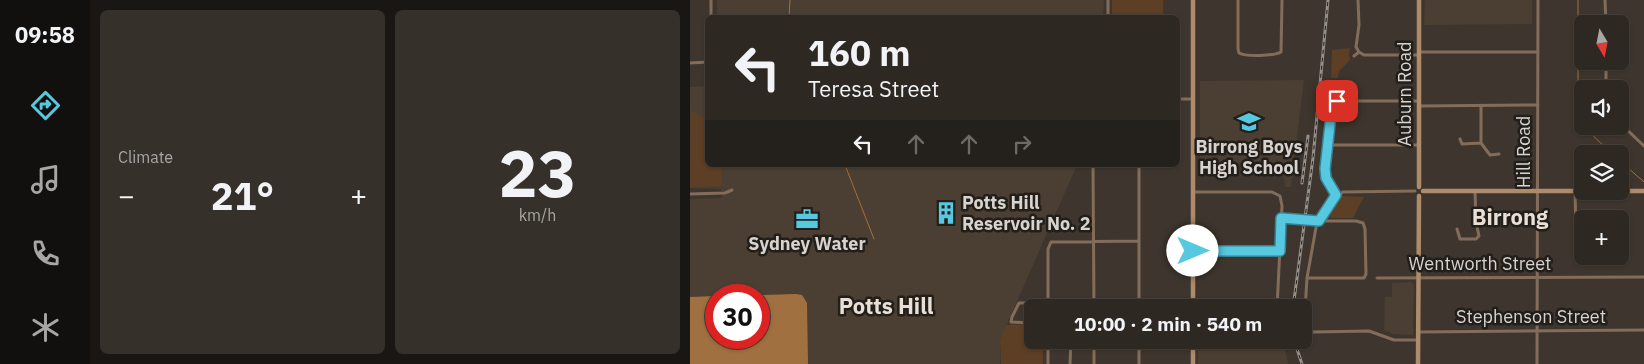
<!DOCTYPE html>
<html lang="en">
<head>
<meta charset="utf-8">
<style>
	:root { --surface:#2e2822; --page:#36302a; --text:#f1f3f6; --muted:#a7a6a5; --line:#494440; --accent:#56c9e1 }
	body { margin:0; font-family:"IBM Plex Sans",sans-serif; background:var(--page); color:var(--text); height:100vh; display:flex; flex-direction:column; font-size:19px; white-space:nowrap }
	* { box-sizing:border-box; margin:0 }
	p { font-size:16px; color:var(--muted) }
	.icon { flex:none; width:28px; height:28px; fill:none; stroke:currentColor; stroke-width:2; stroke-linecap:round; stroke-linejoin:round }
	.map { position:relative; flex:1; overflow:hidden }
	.side { display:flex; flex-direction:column; gap:10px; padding:10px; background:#191613; width:600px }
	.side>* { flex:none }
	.guide { position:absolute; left:15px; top:15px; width:475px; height:152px; border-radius:8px; box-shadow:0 1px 4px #0004,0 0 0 1px var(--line); background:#2e2822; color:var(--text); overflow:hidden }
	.needle { width:32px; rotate:170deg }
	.fabs { position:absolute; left:884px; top:15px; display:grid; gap:10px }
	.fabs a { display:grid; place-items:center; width:55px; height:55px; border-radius:8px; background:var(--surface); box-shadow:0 1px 4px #0004,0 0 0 1px var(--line); font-size:25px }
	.speed { position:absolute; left:15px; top:284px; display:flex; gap:10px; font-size:25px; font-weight:700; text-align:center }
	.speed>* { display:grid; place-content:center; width:65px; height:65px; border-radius:50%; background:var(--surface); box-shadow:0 1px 4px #0004,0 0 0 1px var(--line); line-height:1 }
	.speed .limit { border:8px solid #d22; background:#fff; color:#111 }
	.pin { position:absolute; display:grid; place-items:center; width:42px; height:42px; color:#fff; margin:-21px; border-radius:10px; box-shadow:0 2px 8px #0006 }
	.me { position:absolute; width:55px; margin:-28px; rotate:90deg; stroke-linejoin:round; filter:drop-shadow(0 0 4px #0008) }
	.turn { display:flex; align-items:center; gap:18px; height:105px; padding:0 20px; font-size:22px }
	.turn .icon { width:65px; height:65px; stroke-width:2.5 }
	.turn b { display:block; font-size:35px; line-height:42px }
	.lanes { display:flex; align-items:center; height:48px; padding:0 20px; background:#0003; justify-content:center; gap:25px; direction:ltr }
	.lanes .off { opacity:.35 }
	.big { font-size:38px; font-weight:700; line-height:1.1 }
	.side .card { flex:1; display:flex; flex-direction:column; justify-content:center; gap:8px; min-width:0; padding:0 18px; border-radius:8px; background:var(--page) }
	.side .dial { align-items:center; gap:0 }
	.dial b { font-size:65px; line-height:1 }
	.heat { display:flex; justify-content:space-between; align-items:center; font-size:28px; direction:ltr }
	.side .tiles { flex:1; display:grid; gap:10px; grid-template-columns:repeat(2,1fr) }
	.trip { position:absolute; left:334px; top:299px; width:288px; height:50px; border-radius:8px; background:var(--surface); box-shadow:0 1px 4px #0004,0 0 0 1px var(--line); font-weight:700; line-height:50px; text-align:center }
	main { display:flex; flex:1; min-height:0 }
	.menu { display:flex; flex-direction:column; width:90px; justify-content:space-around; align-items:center; background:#12100e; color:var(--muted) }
	.menu .icon { width:35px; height:35px }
	.menu .current { color:var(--accent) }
	.menu b { font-size:22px; color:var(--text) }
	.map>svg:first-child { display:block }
	.built { fill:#4b3e32; fill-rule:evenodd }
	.green { fill:#5c3f25 }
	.water { fill:#a17040 }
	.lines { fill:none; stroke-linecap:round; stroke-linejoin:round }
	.stream { stroke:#a17040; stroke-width:1 }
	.street { stroke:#836d5a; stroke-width:3 }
	.secondary { stroke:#ad8b6b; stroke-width:4.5 }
	.rail-casing { stroke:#958f89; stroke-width:3 }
	.rail { stroke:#221e1a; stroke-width:1; stroke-dasharray:4; stroke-linecap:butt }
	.street-bridge { stroke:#836d5a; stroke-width:3 }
	.route-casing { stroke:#388392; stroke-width:12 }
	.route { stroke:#56c9e1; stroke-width:9 }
	.labels { text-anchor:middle; stroke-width:5; stroke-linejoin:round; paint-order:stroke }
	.street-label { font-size:18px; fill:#d8d3ce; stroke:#221e1a }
	.poi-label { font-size:18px; font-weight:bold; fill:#d8d3ce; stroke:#221e1a }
	.district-label { font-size:22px; font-weight:bold; fill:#eadfd6; stroke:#221e1a }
</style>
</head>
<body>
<main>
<nav class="menu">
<b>09:58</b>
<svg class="icon current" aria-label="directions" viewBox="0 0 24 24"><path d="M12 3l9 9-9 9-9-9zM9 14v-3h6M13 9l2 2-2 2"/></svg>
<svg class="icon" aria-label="music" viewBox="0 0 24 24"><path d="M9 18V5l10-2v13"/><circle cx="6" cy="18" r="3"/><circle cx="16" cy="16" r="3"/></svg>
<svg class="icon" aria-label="phone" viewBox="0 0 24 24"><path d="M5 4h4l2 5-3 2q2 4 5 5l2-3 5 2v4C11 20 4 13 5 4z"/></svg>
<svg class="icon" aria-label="climate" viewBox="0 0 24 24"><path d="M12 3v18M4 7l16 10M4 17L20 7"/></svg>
</nav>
<section class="side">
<div class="tiles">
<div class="card"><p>Climate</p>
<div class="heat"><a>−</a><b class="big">21°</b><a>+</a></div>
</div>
<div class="card dial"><b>23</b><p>km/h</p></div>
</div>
</section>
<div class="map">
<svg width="954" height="364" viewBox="0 0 954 364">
	<rect width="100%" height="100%" fill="#3e362e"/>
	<!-- built -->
	<path class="built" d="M 27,0 L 414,0 L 413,17 L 27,18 Z
		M 735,0 L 842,0 L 842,24 L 734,25 Z
		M 614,80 L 601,187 L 595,187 L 592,164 L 510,163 L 510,81 Z
		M 17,86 L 18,165 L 387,165 L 310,340 L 310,364 L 0,364 L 0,199 L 32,198 L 31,189 L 0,188 L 0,87 ZM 26,295 L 69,295 L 69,338 L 26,338 Z
		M 721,282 L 724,285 L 723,335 L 703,334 L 694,330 L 695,297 L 702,297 L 702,283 Z
		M 508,340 L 593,340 L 598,364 L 508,364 Z"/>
	<!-- green -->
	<path class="green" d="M 422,0 L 473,0 L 473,17 L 422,17 Z
		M 660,48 L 659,54 L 660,60 L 649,71 L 648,78 L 641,78 L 642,50 Z
		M 1,110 L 17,119 L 18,165 L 31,165 L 32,186 L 0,187 Z
		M 652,196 L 674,197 L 663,218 L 640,218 L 639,215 L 647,200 Z
		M 342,324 L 342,340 L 353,340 L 353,364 L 311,364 L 310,340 L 316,325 Z"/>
	<!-- water -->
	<path class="water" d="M 106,294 L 112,295 L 117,303 L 118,364 L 0,364 L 0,297 L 26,296 L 26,338 L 69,338 L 68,295 Z"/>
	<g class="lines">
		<!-- stream -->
		<path class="stream" d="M 888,0 L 888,112 L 892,125
			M 99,18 L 100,0
			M 893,126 L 922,154
			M 930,161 L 954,182
			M 155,165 L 184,239"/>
		<!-- street -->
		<path class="street" d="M 21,0 L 21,18
			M 548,0 L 548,49 L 549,53 C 556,57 584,56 591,52 L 592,0
			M 668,0 L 669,25 L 666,47 L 669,52 L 674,55 L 729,55
			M 915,0 L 916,24
			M 418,18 L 418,0
			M 729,52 L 847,52
			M 664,56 L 669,52
			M 916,61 L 916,89
			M 0,63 L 18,62
			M 488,99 L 502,99
			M 729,106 L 848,105
			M 791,106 L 791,143 L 800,155 L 809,154
			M 930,123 L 954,146
			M 770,139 L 772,144 L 791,143
			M 637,145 L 729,145
			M 403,165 L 404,308
			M 503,192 L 582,192 L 590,196 L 592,206 L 587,308
			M 885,192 L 886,231
			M 0,194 L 35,193 L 42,190
			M 646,195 L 637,183 L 635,173 L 642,106 L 644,102 L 648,101 L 729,101
			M 591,218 L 604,219
			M 629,221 L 643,199 L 653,192 L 725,191
			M 767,229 L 770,239 L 786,239 L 789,236 L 786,222 L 785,192
			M 503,251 L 590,251
			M 617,278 L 674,278 L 676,274 L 675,229 L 673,223 L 666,221 L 619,221
			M 687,278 L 954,277
			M 358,308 L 358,249 L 361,242 L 449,241
			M 449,308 L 449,165
			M 342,323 L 321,322 L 322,317 L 329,303 L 404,302
			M 614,326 L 617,278 L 627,222
			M 623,332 L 679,331 L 704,340 L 728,340
			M 729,332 L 954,330
			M 358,340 L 358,364
			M 449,340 L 449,364
			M 380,364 L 381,340
			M 404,364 L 404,340
			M 847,364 L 848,0"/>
		<!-- secondary -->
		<path class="secondary" d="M 729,0 L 729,187
			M 733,191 L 954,191
			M 503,308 L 503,0
			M 503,364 L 503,340
			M 728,364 L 729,196"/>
		<defs>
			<path id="rail" d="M 612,183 L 618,136
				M 603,308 L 623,158 L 638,0
				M 604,340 L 612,364"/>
		</defs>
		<!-- rail casing -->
		<use href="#rail" class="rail-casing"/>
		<!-- rail -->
		<use href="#rail" class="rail"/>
		<!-- street-bridge -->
		<path class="street-bridge" d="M 604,219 L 619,221"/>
	</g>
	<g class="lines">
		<defs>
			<path id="route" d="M 503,251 L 590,251 L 591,218 L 629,221 L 646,195 L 636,178 L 635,169 L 642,106 L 644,102 L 647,101"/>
		</defs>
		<!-- route casing -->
		<use href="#route" class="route-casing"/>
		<!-- route -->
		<use href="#route" class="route"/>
	</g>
	<!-- icons -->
	<defs>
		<symbol id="school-bare" viewBox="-9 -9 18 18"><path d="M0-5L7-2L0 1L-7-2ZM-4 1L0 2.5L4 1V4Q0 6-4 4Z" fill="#56c9e1" stroke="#221e1a" stroke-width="2.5" paint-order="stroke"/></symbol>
		<symbol id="building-bare" viewBox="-9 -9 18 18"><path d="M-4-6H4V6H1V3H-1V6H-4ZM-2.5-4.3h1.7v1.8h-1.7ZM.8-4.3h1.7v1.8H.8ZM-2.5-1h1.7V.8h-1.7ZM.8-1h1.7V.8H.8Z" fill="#56c9e1" stroke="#221e1a" stroke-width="2.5" paint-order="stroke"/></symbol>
		<symbol id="office-bare" viewBox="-9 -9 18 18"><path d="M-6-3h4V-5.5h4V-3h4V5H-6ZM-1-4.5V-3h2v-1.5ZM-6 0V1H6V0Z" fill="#56c9e1" stroke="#221e1a" stroke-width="2.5" paint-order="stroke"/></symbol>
	</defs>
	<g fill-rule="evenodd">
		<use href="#school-bare" x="543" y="106" width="32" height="32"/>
		<use href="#building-bare" x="240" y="197" width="32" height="32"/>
		<use href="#office-bare" x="101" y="203" width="32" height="32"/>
	</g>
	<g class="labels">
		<!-- street labels -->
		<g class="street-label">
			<text transform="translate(715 94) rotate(-90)" y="6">Auburn Road</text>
			<text transform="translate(834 152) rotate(-90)" y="6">Hill Road</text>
			<text x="790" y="270">Wentworth Street</text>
			<text x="841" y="323">Stephenson Street</text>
		</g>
		<!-- poi labels -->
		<g class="poi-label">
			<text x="559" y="153">Birrong Boys<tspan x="559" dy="21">High School</tspan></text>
			<text x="272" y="209" text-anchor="start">Potts Hill<tspan x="272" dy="21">Reservoir No. 2</tspan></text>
			<text x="117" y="250">Sydney Water</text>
		</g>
		<!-- district labels -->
		<g class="district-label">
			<text x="820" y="225">Birrong</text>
			<text x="196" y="314">Potts Hill</text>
		</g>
	</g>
</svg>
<div class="fabs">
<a><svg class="needle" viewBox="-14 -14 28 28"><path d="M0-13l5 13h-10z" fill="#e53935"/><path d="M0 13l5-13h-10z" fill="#a7a6a5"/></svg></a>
<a><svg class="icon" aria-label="sound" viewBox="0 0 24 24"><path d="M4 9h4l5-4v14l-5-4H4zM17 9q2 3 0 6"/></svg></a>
<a><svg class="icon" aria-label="layers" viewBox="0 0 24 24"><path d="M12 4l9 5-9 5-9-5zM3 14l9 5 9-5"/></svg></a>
<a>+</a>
</div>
<div class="speed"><div class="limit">30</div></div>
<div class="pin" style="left:647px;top:101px;background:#d93025"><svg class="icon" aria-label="arrive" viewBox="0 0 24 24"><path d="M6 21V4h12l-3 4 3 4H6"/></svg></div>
<svg class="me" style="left:503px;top:251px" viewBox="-20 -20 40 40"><circle r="19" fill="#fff"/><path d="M0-13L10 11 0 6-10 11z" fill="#56c9e1"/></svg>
<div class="trip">10:00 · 2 min · 540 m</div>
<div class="guide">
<div class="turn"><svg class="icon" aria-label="left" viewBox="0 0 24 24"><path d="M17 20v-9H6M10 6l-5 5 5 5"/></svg><div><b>160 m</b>Teresa Street</div></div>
<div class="lanes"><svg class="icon" aria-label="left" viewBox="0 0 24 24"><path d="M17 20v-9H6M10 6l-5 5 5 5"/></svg><svg class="icon off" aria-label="ahead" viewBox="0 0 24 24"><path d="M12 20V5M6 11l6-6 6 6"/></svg><svg class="icon off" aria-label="ahead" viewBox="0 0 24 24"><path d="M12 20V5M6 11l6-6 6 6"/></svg><svg class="icon off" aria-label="right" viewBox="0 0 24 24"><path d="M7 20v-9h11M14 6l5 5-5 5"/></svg></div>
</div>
</div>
</main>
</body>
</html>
